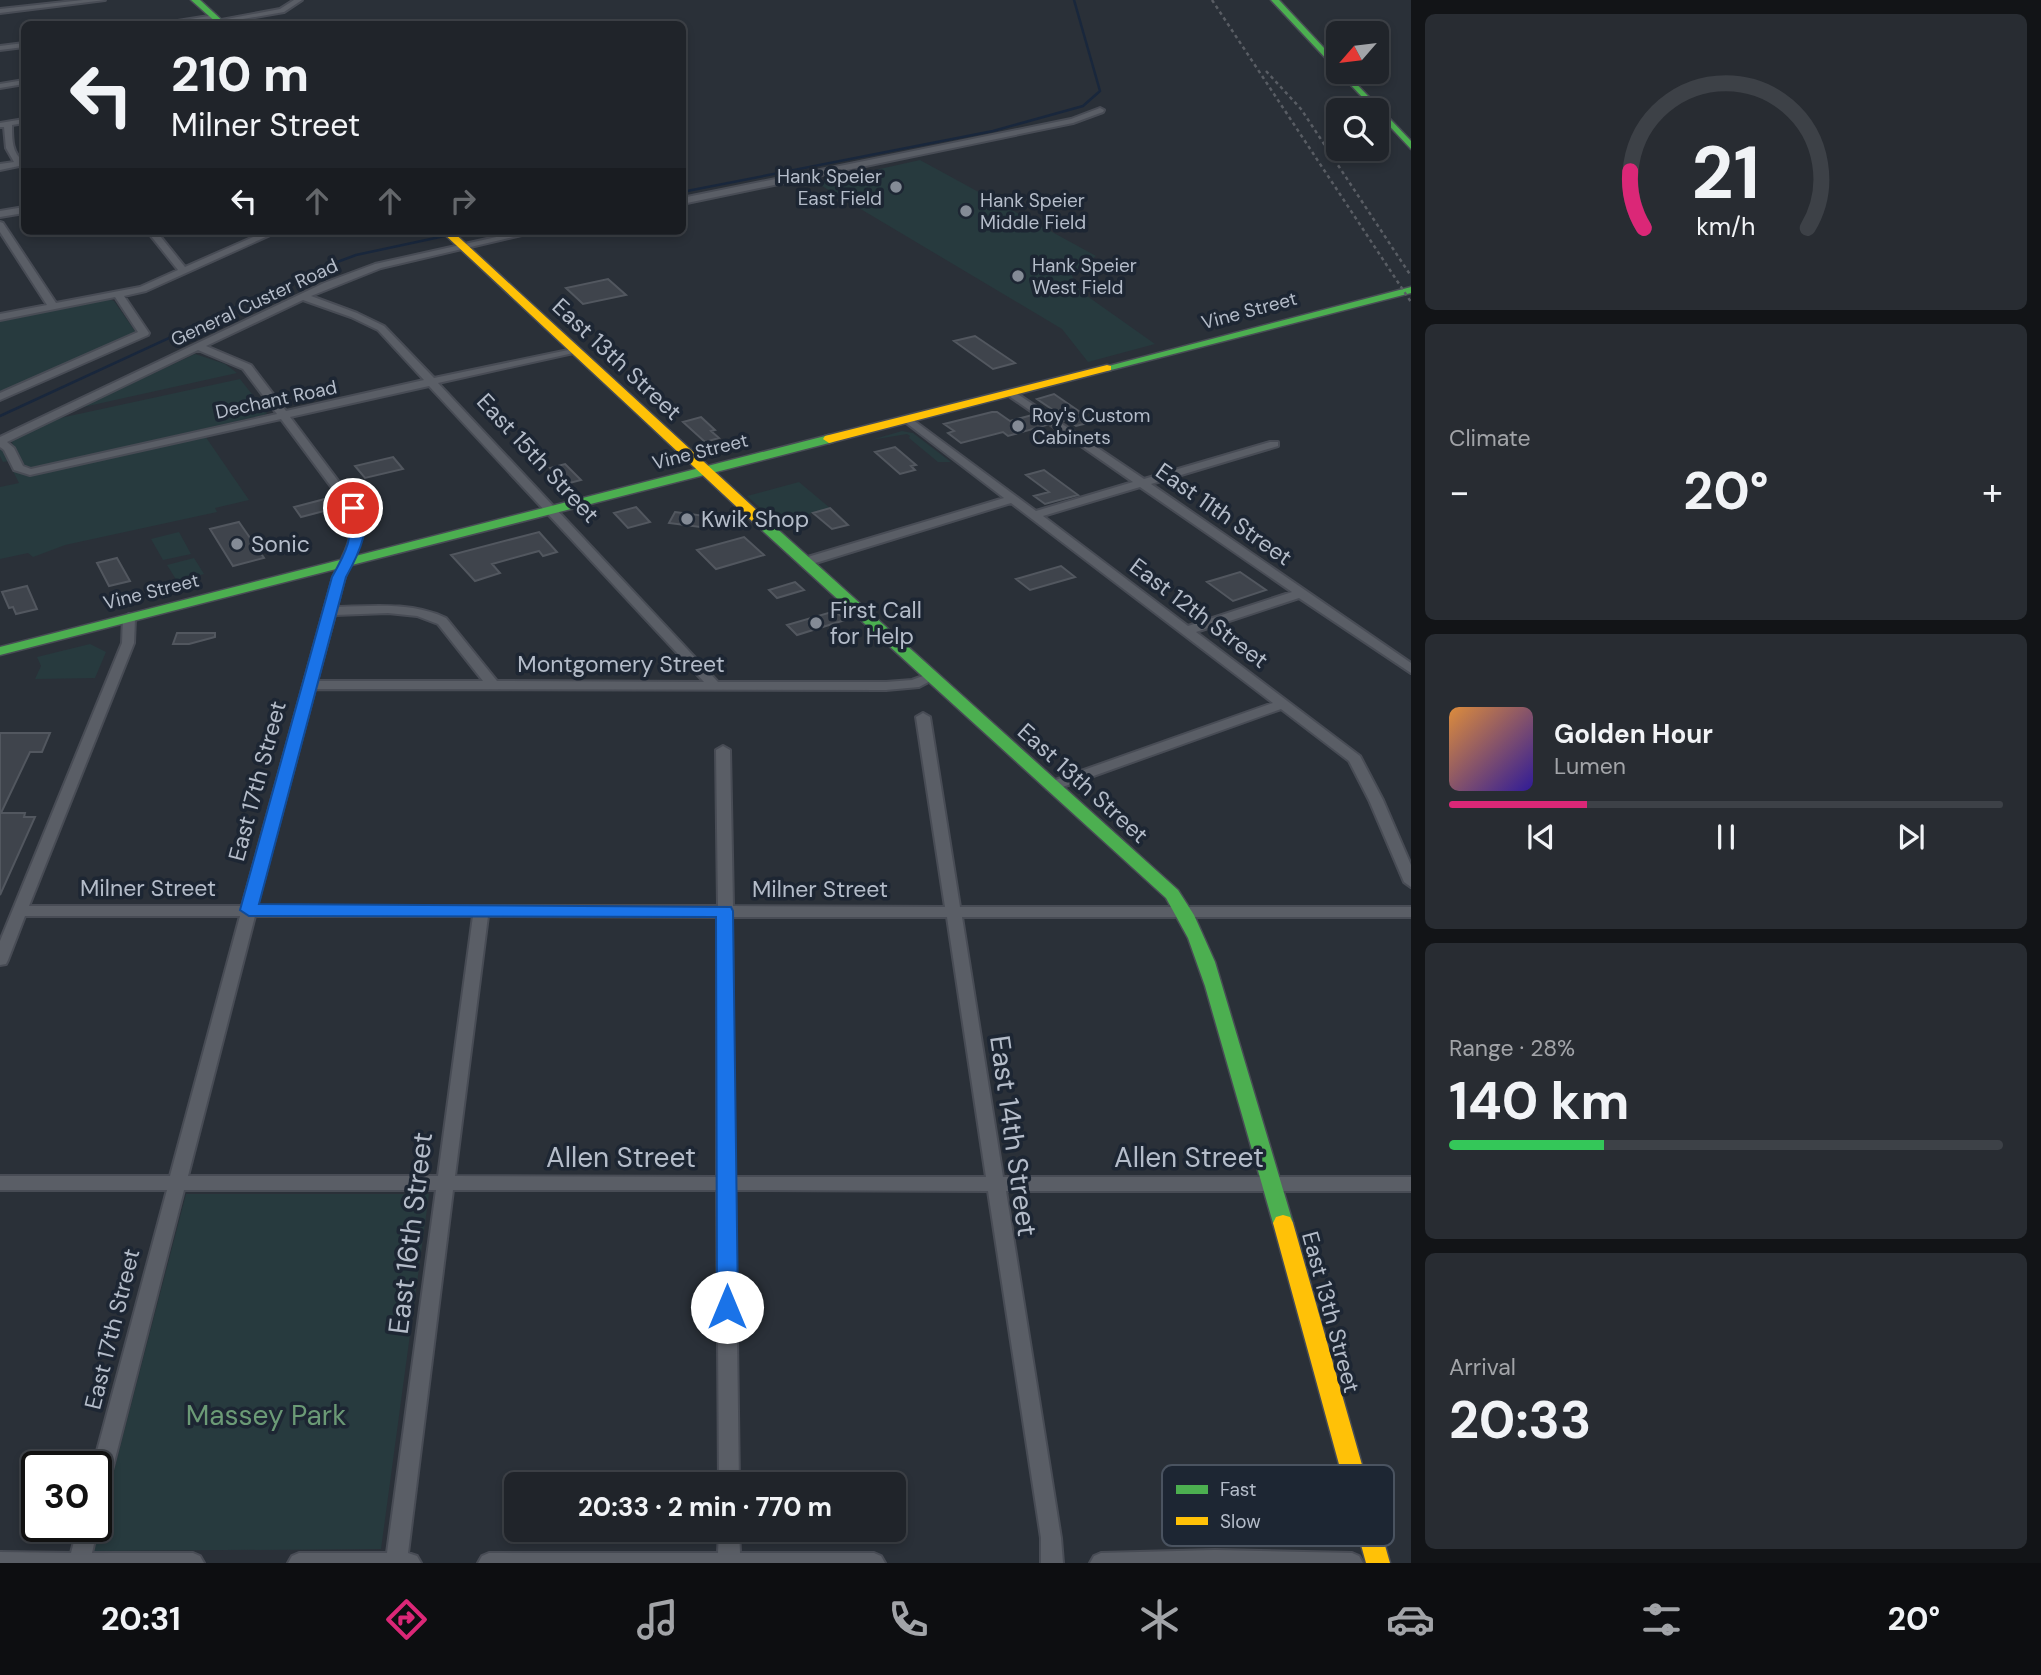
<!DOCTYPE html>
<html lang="en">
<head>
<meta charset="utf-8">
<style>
	:root { --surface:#20242a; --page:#282c32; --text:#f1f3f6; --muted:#a2a4a8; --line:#3d4147; --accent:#db2777 }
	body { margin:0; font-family:"DM Sans",sans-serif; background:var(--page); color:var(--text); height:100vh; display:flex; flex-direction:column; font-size:26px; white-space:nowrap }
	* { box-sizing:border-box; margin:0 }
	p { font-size:23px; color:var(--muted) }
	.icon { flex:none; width:38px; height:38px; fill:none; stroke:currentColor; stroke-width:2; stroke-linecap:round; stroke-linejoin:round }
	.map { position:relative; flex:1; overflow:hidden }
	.side { display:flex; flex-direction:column; gap:14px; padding:14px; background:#121417; width:630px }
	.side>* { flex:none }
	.guide { position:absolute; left:21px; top:21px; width:665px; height:214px; border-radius:10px; box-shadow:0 4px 10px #0003,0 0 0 2px var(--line); background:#20242a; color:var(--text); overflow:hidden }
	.needle { width:46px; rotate:242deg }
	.tools { position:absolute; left:1326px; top:21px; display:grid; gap:14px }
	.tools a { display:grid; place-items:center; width:63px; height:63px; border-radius:10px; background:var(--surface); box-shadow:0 4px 10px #0003,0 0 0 2px var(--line); font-size:35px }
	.speed { position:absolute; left:21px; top:1451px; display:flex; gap:14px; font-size:35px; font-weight:700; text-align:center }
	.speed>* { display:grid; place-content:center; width:91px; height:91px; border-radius:50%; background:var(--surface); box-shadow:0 4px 10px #0003,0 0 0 2px var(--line); line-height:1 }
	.speed .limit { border:4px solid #111; border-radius:10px; background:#fff; color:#111 }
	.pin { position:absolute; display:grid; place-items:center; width:60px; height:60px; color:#fff; margin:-30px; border:4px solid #fff; border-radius:50%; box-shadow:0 2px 7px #0007 }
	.me { position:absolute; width:77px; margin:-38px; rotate:0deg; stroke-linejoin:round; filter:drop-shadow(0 0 5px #0008) }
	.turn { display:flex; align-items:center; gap:24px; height:147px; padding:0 35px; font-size:32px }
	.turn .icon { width:91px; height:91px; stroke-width:2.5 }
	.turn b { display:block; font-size:49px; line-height:60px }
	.lanes { display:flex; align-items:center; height:66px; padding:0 35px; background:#0003; justify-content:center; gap:35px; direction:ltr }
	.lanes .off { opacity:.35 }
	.big { font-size:52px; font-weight:700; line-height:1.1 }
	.side .widget { flex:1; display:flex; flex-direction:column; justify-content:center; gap:10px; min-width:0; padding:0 24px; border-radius:10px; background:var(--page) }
	.side .dial { align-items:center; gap:0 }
	.dial svg { height:182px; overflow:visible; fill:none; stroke:var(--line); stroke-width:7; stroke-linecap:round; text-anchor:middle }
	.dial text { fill:var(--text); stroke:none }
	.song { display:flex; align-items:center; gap:21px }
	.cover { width:84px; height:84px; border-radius:10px; background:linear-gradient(135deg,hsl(30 70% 55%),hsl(250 70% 35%)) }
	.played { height:7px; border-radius:4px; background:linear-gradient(90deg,var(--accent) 25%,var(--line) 25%) }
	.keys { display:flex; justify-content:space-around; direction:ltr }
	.heat { display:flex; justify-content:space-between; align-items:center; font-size:38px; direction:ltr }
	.charge { height:10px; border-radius:5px; background:linear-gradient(90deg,#34c759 28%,var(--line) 0) }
	.trip { position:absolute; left:504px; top:1472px; width:402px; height:70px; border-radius:10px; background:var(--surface); box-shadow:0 4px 10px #0003,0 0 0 2px var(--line); font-weight:700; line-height:70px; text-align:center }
	.dock { display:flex; height:112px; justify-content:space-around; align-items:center; background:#0d0e11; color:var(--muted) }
	.dock .icon { width:49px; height:49px }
	.dock .on { color:var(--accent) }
	.dock b { font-size:32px; color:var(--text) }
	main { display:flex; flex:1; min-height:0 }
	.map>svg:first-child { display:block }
	.green { fill:#273a3e }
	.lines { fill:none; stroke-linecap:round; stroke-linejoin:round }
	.stream { stroke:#19273c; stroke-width:2.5 }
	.building { fill:#3f444c; stroke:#52575f; stroke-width:2 }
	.street-casing { stroke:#484c55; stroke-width:4 }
	.fast-casing { stroke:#484c55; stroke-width:3 }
	.slow-casing { stroke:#484c55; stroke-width:3 }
	.street { fill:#5a5e66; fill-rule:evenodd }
	.fast { fill:#4caf50; fill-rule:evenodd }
	.slow { fill:#ffc107; fill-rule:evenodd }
	.rail { stroke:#595d64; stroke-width:2.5; stroke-dasharray:3.5 3.5; stroke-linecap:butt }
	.route { fill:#1a73e8; stroke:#114b97; stroke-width:2 }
	.poi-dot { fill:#848b96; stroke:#1d2633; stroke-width:2.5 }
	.labels { text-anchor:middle; stroke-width:7; stroke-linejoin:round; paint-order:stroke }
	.far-poi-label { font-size:19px; fill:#b4bcc9; stroke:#1d2633; text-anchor:start }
	.far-street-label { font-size:19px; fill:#b4bcc9; stroke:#1d2633 }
	.street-label { font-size:23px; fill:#b4bcc9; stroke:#1d2633 }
	.poi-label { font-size:23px; fill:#b4bcc9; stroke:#1d2633; text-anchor:start }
	.near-street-label { font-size:28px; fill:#b4bcc9; stroke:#1d2633 }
	.near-park-label { font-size:28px; fill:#6b9a76; stroke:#1d2633 }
	.key { fill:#1d2633; stroke:#4a5360; stroke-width:2 }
	.key-label { font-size:19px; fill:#b4bcc9 }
</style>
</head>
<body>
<main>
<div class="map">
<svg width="1411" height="1563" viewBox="0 0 1411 1563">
	<rect width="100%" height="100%" fill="#2a3038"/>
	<!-- green -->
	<path class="green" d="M 920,160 L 1096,256 L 1071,274 L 1080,291 L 1155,344 L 1088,362 L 1062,329 L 817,183 Z
		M 108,299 L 114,301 L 135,331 L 134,334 L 0,394 L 0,320 Z
		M 195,354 L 225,364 L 237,373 L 79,408 Z
		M 240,379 L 267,413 L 264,415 L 28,469 L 23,468 L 11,440 L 51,420 Z
		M 902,431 L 913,433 L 951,462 L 938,462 L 909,438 L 910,436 L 907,434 L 871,440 Z
		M 203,433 L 249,500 L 215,508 L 217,512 L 65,545 L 33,557 L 28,553 L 0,559 L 0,487 L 19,483 L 8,461 L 3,462 L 0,456 L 0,442 L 25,472 Z
		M 799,482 L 830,508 L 777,523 L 747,496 Z
		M 179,532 L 191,554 L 163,560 L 151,539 Z
		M 194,558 L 204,574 L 177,581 L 167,565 Z
		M 90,644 L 106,652 L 95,678 L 35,679 L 41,666 L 37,657 Z
		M 186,1194 L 429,1194 L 381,1549 L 93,1551 Z"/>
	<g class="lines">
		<!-- stream -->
		<path class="stream" d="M 682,192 L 993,131 L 1083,106 L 1100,91 L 1074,0
			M 0,416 L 321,268 L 356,255 L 468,231"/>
	</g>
	<!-- building -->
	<path class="building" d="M 608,279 L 626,295 L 583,304 L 566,288 Z
		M 975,336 L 1015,363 L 993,369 L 954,341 Z
		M 1054,394 L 1083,414 L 1081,414 L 1092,422 L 1076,426 L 1068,420 L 1063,421 L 1048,411 L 1053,410 L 1037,399 Z
		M 992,412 L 997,412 L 1010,421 L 1032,415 L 1047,425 L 1008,436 L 1003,432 L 961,443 L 948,433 L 954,431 L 944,424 Z
		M 701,417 L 715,430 L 711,431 L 719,438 L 705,442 L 683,422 Z
		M 895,447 L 916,465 L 911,466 L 915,470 L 900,474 L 875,452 Z
		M 393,457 L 403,469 L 365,478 L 355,466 Z
		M 565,464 L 581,480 L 566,484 L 550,468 Z
		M 1044,470 L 1078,495 L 1045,504 L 1034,496 L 1049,492 L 1026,475 Z
		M 325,499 L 332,509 L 301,517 L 294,507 Z
		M 636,507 L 650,522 L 628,528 L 614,513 Z
		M 830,508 L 848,525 L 832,529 L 813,513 Z
		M 675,512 L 705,516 L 700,527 L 669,523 Z
		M 239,522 L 264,558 L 233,566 L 210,529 Z
		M 539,532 L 557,552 L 543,556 L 539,551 L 492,564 L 500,573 L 475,581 L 451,555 Z
		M 744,537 L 764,555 L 716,569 L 697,550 Z
		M 117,558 L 130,581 L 109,586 L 97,563 Z
		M 1061,566 L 1075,577 L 1030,590 L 1016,579 Z
		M 1240,572 L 1266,590 L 1233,601 L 1207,582 Z
		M 795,582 L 804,590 L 777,598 L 769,590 Z
		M 27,586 L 37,609 L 16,614 L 13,607 L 9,608 L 2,592 Z
		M 835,611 L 845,620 L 797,635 L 787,625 Z
		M 177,633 L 215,633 L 215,637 L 189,644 L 173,644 Z
		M 0,733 L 50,733 L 42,752 L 30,752 L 1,813 L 25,813 L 24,817 L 35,817 L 0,895 Z"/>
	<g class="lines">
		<defs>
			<path id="street" d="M 83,0 L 105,0 L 0,13 L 0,9 Z
				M 294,0 L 302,0 L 284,12 L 220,23 L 216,21 L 280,9 Z
				M 215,15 L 217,18 L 175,24 L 159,24 Z
				M 24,43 L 24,47 L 0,50 L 0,46 Z
				M 24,80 L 24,84 L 0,88 L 0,84 Z
				M 1100,108 L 1104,110 L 1103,112 L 1073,123 L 682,204 L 682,198 L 1071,119 Z
				M 24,119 L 24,123 L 12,125 C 12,139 12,154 24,161 L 24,168 L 19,166 L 0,170 L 0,164 L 14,162 L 6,148 L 4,127 L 0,127 L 0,123 Z
				M 24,207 L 24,213 L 0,217 L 0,211 Z
				M 0,222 L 3,223 L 56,303 L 140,287 L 178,270 L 147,231 L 156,231 L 185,267 L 267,231 L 279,231 L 146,291 L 124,296 L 149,333 L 148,335 L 0,400 L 0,393 L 138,332 L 115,297 L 0,320 L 0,314 L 47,305 L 0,232 Z
				M 523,231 L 539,231 L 381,268 L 311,296 L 357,313 L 384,326 L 434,378 L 578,348 L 578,352 L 438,383 L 718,682 L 886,682 L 912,680 L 931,673 L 938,677 L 919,687 L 886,690 L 315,689 L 257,906 L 718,906 L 716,750 L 723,746 L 730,750 L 733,906 L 945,907 L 916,717 L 923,713 L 930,717 L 960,907 L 1411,907 L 1411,917 L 962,917 L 1003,1177 L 1411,1177 L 1411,1191 L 1006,1191 L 1061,1538 L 1063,1563 L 1041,1563 L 1041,1538 L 988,1191 L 735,1190 L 739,1484 L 719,1484 L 717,1190 L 453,1190 L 408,1553 L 417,1556 L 421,1563 L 288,1563 L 292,1556 L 299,1553 L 387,1553 L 436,1190 L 184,1190 L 106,1494 L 103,1501 L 96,1503 L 96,1466 L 93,1466 L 167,1190 L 0,1190 L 0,1176 L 170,1176 L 240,916 L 25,916 L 8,960 L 6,964 L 0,965 L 0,941 L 122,643 L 123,618 L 129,614 L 135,618 L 134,643 L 29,906 L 242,906 L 333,577 C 344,554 358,534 347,508 L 281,419 L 30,475 L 14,470 L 4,450 L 0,447 L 0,437 L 324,283 L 375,264 ZM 303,300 L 351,317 L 378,330 L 424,380 L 286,411 L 251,365 L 206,346 ZM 198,350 L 243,369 L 277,414 L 31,469 L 23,466 L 14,448 L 7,442 ZM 429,386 L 704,682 L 497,681 L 446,618 C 412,602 374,606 337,607 C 340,596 342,585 346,574 C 356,551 371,531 357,506 L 290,417 ZM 388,613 L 417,616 L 438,624 L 483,681 L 317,681 L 335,615 ZM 255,916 L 473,916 L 438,1176 L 188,1176 ZM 488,916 L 717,917 L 717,1177 L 455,1176 ZM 732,917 L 947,917 L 986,1177 L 734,1177 Z
				M 1013,391 L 1144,479 L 1270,442 L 1278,442 L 1278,446 L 1151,484 L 1411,663 L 1411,673 L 1299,598 L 1196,632 L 1360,756 L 1383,800 L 1411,865 L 1411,887 L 1404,882 L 1369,800 L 1349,761 L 1281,709 L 1057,789 L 1047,789 L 1045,786 L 1047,783 L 1273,703 L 1011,503 L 809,565 L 801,565 L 799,562 L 801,559 L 1004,498 L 905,422 L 904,420 L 909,417 L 1036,511 L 1133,482 L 1009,396 L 1008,394 ZM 1140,487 L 1292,592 L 1188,626 L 1043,516 Z
				M 96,1521 L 98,1526 L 92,1553 L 193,1553 L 200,1556 L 204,1563 L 0,1563 L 0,1552 L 71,1553 L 78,1526 L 96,1526 Z
				M 719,1530 L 739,1530 L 740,1553 L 874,1553 L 881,1556 L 885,1563 L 478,1563 L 482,1556 L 489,1553 L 718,1553 Z
				M 1215,1550 L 1352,1553 L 1359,1556 L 1363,1563 L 1090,1563 L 1094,1556 L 1101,1553 Z"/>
			<path id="fast" d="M 191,0 L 200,0 L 226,24 L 218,24 Z
				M 1271,0 L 1279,0 L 1339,64 L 1339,72 L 1345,72 L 1411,141 L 1411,149 Z
				M 1411,287 L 1411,293 L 1107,371 L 1101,368 Z
				M 829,435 L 835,439 L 833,442 L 0,655 L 0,647 Z
				M 758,515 L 763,516 L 1178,890 L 1194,915 L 1215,962 L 1293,1223 L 1290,1229 L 1283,1231 L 1276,1229 L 1273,1223 L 1205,986 L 1188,938 L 1166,898 L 753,522 L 753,516 Z"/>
			<path id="slow" d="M 441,231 L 452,231 L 763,516 L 763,522 L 753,522 Z
				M 1107,365 L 1111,366 L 1111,370 L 829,443 L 823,439 L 825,436 Z
				M 1283,1215 L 1290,1217 L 1293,1223 L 1390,1563 L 1366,1563 L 1273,1223 L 1276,1217 Z"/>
		</defs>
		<!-- street casing -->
		<use href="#street" class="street-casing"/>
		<!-- fast casing -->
		<use href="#fast" class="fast-casing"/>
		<!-- slow casing -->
		<use href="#slow" class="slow-casing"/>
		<!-- street -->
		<use href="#street" class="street"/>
		<!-- fast -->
		<use href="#fast" class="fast"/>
		<!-- slow -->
		<use href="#slow" class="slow"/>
		<!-- rail -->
		<path class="rail" d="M 1212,0 L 1411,302
			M 1266,71 L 1301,109 L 1411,276"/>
	</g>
	<!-- route -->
	<path class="route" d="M 353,504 C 380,514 355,561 346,577 L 259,904 L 731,907 L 733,911 L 738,1307 L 735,1314 L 727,1316 L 720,1314 L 717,1307 L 716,917 L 249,916 L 240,910 L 332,577 C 345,554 356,534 347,508 Z"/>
	<!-- markers -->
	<g class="poi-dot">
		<circle cx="896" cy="187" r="7"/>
		<circle cx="966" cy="211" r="7"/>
		<circle cx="1018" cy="276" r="7"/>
		<circle cx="1018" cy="426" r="7"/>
		<circle cx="687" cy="519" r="7"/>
		<circle cx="237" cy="544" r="7"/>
		<circle cx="816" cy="623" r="7"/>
	</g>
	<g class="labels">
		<!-- far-poi labels -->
		<g class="far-poi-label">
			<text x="882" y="183" text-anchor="end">Hank Speier<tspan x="882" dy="22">East Field</tspan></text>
			<text x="980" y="207">Hank Speier<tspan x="980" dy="22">Middle Field</tspan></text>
			<text x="1032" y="272">Hank Speier<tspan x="1032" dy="22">West Field</tspan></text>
			<text x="1032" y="422">Roy's Custom<tspan x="1032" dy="22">Cabinets</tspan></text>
		</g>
		<!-- far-street labels -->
		<g class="far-street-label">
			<text transform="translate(254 302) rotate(-25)" y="7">General Custer Road</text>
			<text transform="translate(1249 310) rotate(-15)" y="7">Vine Street</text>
			<text transform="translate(276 399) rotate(-12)" y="7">Dechant Road</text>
			<text transform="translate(700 451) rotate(-14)" y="7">Vine Street</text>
			<text transform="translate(151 591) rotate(-14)" y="7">Vine Street</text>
		</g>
		<!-- street labels -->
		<g class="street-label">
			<text transform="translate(617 359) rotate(43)" y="8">East 13th Street</text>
			<text transform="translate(538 458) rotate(47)" y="8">East 15th Street</text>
			<text transform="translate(1224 514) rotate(35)" y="8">East 11th Street</text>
			<text transform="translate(1199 613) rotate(37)" y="8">East 12th Street</text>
			<text x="621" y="672">Montgomery Street</text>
			<text transform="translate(257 781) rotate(-75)" y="8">East 17th Street</text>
			<text transform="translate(1083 783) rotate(42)" y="8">East 13th Street</text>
			<text x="148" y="896">Milner Street</text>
			<text x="820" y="897">Milner Street</text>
			<text transform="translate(1331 1312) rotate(75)" y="8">East 13th Street</text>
			<text transform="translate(112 1329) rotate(-76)" y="8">East 17th Street</text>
		</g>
		<!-- poi labels -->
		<g class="poi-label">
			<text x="701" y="527">Kwik Shop</text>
			<text x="251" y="552">Sonic</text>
			<text x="830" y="618">First Call<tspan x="830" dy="26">for Help</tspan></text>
		</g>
		<!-- near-street labels -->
		<g class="near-street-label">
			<text transform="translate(1014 1136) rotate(82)" y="10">East 14th Street</text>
			<text x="621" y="1167">Allen Street</text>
			<text x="1189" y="1167">Allen Street</text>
			<text transform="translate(410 1233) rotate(-83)" y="10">East 16th Street</text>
		</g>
		<!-- near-park labels -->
		<g class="near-park-label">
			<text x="266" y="1425">Massey Park</text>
		</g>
	</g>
	<!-- legend -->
	<rect x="1162" y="1465" width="232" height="81" rx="10" class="key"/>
	<rect x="1176" y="1485" width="32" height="9" fill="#4caf50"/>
	<rect x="1176" y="1517" width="32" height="8" fill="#ffc107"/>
	<g class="key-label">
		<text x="1220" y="1496">Fast</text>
		<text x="1220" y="1528">Slow</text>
	</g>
</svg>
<div class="tools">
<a><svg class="needle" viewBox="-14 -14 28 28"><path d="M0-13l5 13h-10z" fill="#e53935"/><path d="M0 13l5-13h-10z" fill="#a2a4a8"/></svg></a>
<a><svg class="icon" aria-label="search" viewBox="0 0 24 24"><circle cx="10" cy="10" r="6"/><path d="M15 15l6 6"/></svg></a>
</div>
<div class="speed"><div class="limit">30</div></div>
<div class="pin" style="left:353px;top:508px;background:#d93025"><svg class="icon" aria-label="arrive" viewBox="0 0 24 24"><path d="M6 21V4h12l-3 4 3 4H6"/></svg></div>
<svg class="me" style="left:727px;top:1307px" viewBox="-20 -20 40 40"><circle r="19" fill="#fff"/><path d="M0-13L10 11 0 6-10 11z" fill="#1a73e8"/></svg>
<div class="trip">20:33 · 2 min · 770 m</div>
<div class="guide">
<div class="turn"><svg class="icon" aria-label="left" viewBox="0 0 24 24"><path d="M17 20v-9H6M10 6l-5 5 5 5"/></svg><div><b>210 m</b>Milner Street</div></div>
<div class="lanes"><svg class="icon" aria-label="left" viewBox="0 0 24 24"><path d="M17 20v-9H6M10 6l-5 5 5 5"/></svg><svg class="icon off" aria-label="ahead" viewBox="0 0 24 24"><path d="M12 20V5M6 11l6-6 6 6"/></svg><svg class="icon off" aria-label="ahead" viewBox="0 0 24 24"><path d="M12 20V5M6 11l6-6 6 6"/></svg><svg class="icon off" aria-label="right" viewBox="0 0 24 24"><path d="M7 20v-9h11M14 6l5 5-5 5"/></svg></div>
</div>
</div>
<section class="side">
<div class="widget dial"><svg viewBox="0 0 100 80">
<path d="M14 69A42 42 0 1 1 86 69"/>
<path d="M14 69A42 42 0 0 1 8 44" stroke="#db2777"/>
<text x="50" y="56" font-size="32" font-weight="700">21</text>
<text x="50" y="72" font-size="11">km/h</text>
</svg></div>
<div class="widget"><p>Climate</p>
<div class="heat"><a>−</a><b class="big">20°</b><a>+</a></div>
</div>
<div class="widget">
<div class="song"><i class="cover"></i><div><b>Golden Hour</b><p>Lumen</p></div></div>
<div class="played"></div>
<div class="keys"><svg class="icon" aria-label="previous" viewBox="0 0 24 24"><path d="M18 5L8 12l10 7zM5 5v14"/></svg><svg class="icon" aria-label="pause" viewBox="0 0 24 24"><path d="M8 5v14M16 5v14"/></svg><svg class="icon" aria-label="next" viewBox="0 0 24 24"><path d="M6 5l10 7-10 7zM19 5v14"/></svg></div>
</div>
<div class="widget"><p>Range · 28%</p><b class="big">140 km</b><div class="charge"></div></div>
<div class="widget"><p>Arrival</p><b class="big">20:33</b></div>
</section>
</main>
<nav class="dock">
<b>20:31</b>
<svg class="icon on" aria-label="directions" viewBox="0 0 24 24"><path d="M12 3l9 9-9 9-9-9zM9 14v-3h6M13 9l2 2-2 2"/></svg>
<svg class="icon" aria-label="music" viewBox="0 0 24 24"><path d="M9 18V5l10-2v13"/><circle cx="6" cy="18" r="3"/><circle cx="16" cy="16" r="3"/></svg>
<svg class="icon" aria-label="phone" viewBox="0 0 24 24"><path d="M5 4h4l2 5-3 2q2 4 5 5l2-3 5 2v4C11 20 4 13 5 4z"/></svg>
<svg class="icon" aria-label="climate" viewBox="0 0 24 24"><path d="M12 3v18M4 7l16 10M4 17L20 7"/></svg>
<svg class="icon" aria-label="car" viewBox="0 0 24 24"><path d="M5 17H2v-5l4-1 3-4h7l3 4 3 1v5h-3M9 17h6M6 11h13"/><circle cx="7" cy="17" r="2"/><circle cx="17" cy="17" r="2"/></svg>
<svg class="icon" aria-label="filters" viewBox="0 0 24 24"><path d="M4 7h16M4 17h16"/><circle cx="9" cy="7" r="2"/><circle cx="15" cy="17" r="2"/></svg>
<b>20°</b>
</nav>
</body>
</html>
